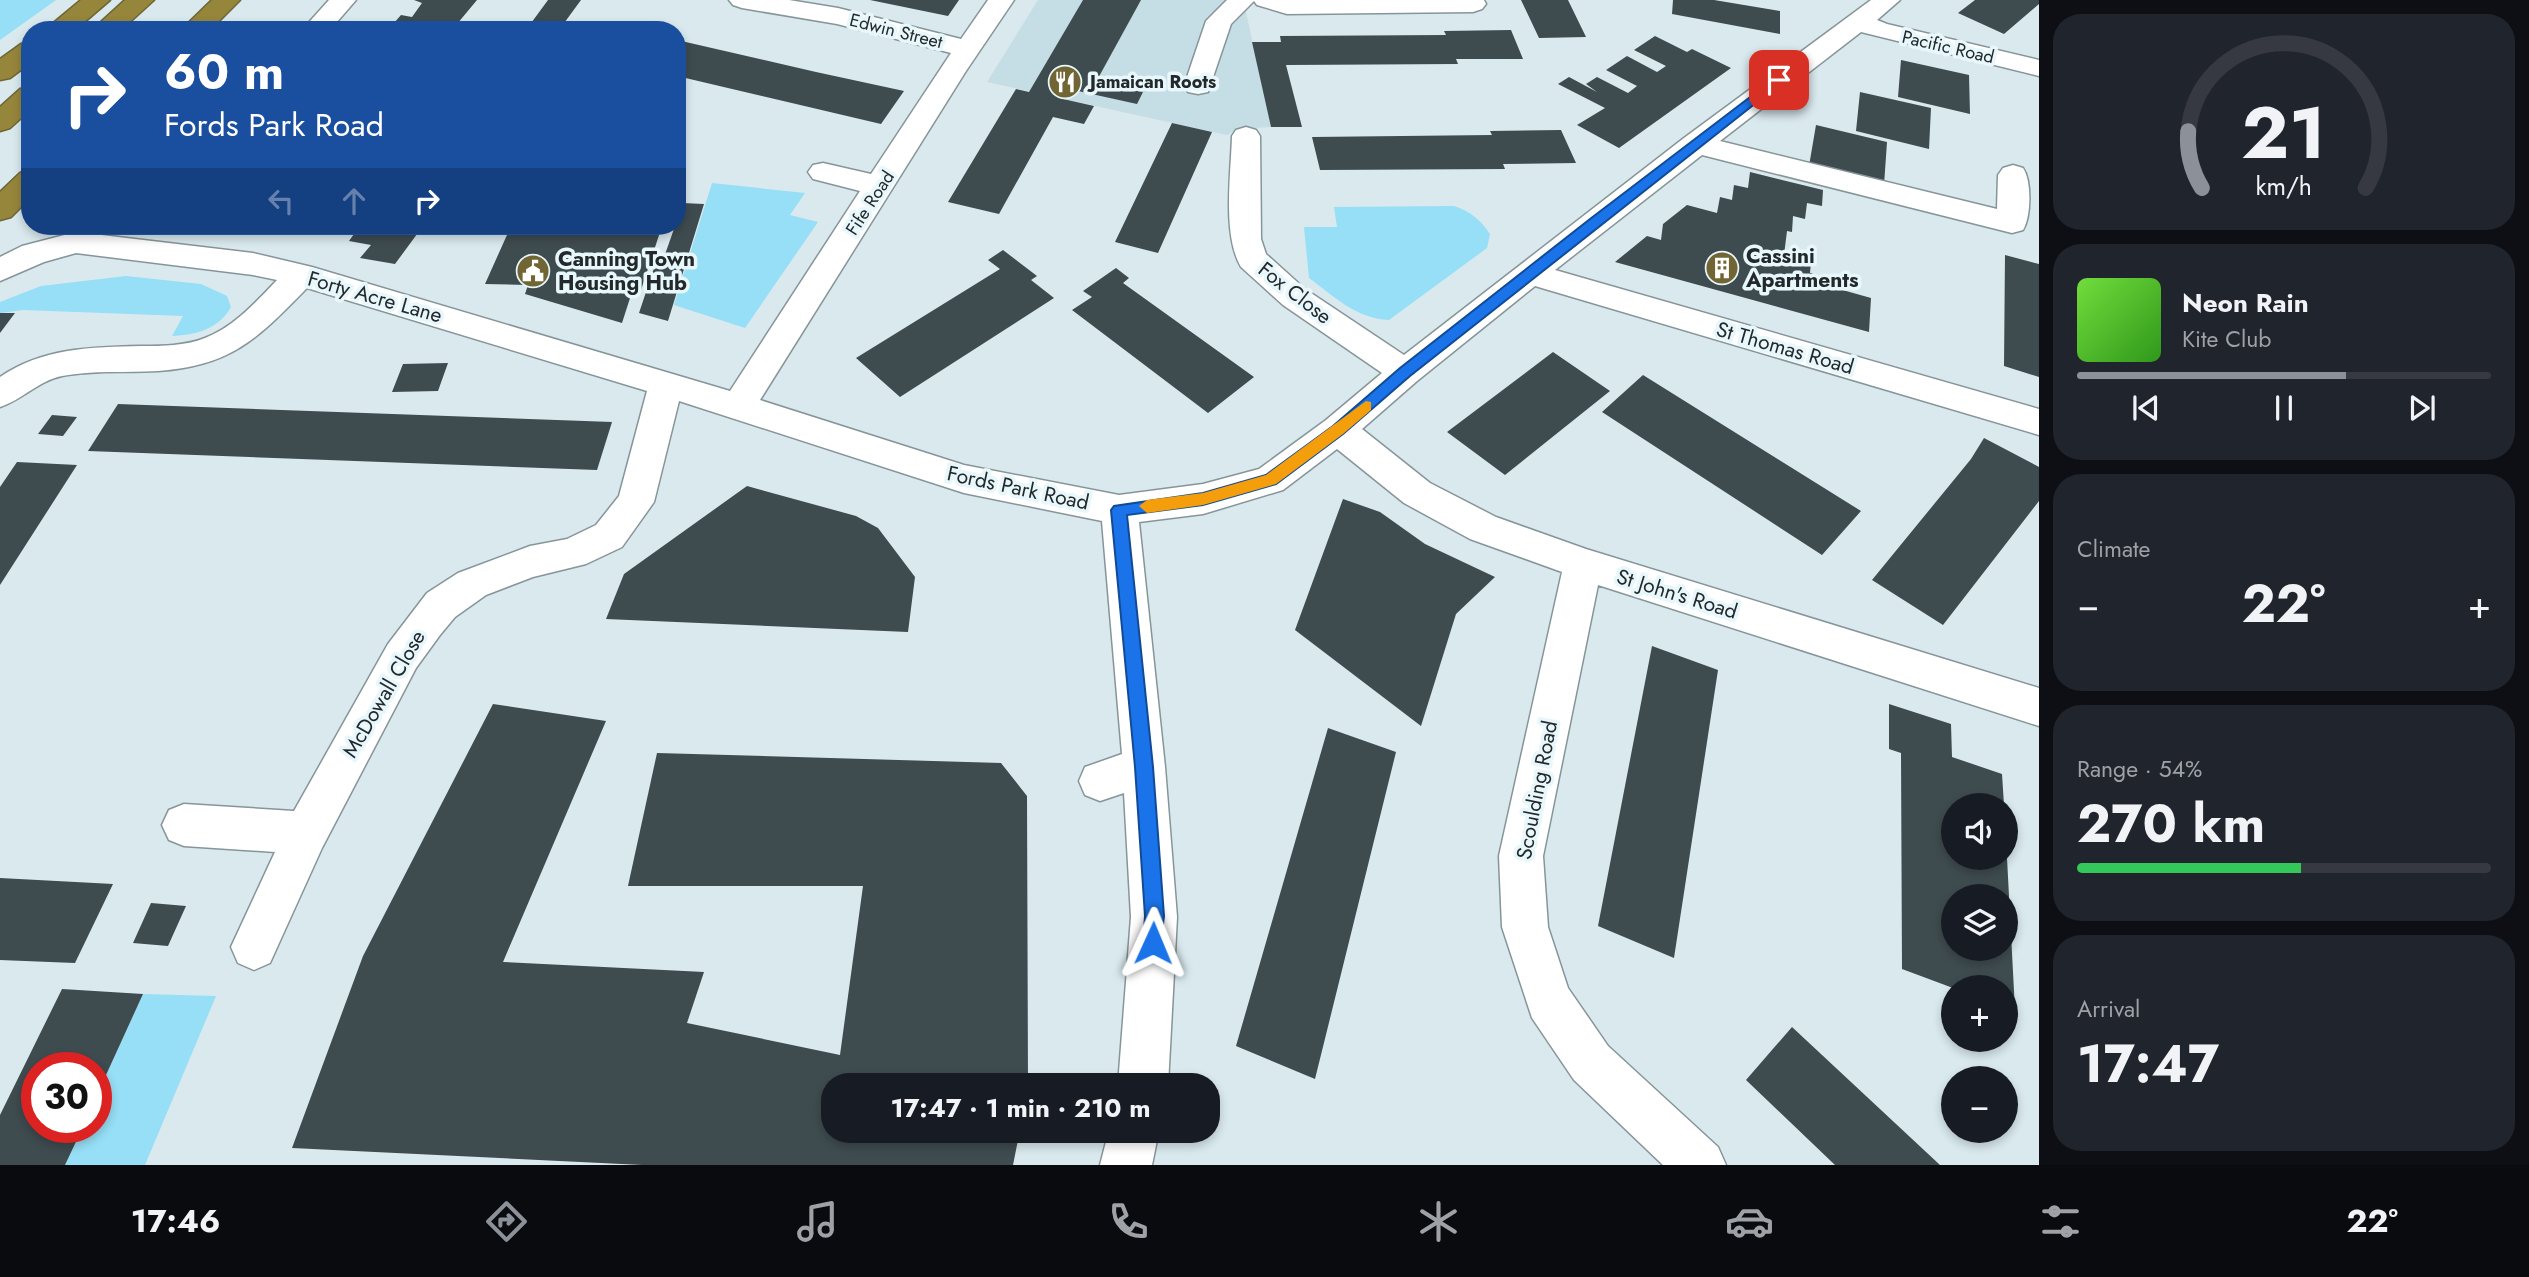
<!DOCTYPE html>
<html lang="en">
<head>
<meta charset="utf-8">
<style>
	:root { --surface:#171b24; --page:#20242c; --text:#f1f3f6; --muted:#9ea1a6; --line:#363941; --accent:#8c9099 }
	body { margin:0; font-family:Jost,sans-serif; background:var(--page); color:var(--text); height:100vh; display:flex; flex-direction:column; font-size:26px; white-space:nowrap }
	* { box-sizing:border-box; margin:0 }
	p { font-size:23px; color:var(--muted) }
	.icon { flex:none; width:38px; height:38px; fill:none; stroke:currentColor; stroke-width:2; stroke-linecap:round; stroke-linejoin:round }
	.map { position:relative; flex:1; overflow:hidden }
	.sheet { display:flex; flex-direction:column; gap:14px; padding:14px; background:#0d0f14; width:490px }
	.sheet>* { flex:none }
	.banner { position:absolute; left:21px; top:21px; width:665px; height:214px; border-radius:28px; box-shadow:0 4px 10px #0003; background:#1a4fa0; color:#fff; overflow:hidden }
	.controls { position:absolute; left:1941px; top:793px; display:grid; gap:14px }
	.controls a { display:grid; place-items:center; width:77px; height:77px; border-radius:50%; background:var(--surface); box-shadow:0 4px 10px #0003; font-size:35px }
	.speed { position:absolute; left:21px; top:1052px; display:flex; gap:14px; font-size:35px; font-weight:700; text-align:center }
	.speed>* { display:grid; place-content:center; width:91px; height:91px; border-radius:50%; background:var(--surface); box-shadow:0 4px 10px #0003; line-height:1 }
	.speed .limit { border:10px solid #d22; background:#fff; color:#111 }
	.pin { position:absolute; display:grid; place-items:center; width:60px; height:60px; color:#fff; margin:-30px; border-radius:14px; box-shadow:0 4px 10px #0006 }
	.me { position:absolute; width:77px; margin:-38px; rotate:1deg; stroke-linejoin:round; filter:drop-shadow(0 0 5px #0008) }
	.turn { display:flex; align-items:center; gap:24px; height:147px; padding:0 28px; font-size:32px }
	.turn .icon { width:91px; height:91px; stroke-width:2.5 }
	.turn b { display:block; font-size:49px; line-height:60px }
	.lanes { display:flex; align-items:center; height:66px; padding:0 28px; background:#0003; justify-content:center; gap:35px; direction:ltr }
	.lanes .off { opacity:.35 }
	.big { font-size:52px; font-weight:700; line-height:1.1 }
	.sheet .widget { flex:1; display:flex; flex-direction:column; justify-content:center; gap:10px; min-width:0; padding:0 24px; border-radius:28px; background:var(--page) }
	.sheet .dial { align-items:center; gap:0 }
	.dial svg { height:182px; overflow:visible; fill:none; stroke:var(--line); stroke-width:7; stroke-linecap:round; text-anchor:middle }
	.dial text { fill:var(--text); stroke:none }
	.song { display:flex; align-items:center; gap:21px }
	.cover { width:84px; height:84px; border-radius:10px; background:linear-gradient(135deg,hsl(100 70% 55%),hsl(110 70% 35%)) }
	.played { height:7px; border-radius:4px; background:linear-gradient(90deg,var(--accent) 65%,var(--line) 65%) }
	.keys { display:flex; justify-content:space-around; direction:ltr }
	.heat { display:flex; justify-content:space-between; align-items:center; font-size:38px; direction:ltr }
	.charge { height:10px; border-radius:5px; background:linear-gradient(90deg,#34c759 54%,var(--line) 0) }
	.trip { position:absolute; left:821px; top:1073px; width:399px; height:70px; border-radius:28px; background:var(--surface); box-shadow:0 4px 10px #0003; font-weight:700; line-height:70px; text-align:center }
	.menu { display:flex; height:112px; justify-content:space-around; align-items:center; background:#090b0e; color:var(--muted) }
	.menu .icon { width:49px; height:49px }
	.menu .active { color:var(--accent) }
	.menu b { font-size:32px; color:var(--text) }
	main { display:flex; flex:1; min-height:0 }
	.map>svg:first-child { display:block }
	.built { fill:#c5dde4 }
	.green { fill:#96dff6 }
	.building { fill:#3e4b4f; fill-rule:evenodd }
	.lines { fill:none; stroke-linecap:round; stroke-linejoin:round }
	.minor-casing { stroke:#869599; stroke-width:3 }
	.highway-casing { stroke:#6e6535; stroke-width:3 }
	.minor { fill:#fff; fill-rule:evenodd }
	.highway { fill:#96863b; fill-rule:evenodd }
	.route { fill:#1a73e8; stroke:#114b97; stroke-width:2 }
	.slow { fill:#f59e0b }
	.labels { text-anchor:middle; stroke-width:7; stroke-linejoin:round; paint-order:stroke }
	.far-street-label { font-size:18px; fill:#23292b; stroke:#e7f7fc }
	.far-poi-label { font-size:18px; font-weight:bold; fill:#23292b; stroke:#e7f7fc; text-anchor:start }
	.poi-label { font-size:21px; font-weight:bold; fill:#23292b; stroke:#e7f7fc; text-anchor:start }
	.street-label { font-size:21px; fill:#23292b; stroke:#e7f7fc }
</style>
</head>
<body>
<main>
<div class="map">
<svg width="2039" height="1165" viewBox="0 0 2039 1165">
	<rect width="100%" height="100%" fill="#d9e9ee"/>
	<!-- built -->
	<path class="built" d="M 1038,0 L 1235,0 L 1246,12 L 1271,127 L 1237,129 L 1227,135 L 987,82 Z"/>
	<!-- green -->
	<path class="green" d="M 0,0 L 56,0 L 0,40 Z
		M 712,183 L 805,193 L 790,215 L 818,222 L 745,328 L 674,305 Z
		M 1454,206 C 1471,212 1480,219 1490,234 L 1487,248 L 1389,320 C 1355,318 1335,297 1309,278 L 1304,227 L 1337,227 L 1334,207 Z
		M 126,276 L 201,284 L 227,296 L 231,307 C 219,329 196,335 172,336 L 183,316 L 23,310 L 0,313 L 0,302 L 41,286 Z
		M 143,994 L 216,996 L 145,1165 L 65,1165 L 83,1127 L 96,1127 L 96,1097 Z"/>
	<!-- building -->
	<path class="building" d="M 414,0 L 477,0 L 452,30 L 400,29 L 404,24 L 394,23 L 401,15 L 412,17 L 422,3 Z
		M 548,0 L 581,0 L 559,30 L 526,30 Z
		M 870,0 L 959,0 L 948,16 Z
		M 1083,0 L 1141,0 L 1096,82 L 1143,92 L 1137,104 L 1069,89 L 1063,99 L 1094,106 L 1084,124 L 1053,117 L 999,214 L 948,202 L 1016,89 L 1029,92 Z
		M 1521,0 L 1568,0 L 1586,37 L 1539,38 Z
		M 1673,0 L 1714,0 L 1780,11 L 1780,34 L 1672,14 Z
		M 1975,0 L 2039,0 L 2039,4 L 2004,34 L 1958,13 Z
		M 1511,30 L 1523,59 L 1456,59 L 1458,64 L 1286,65 L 1302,127 L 1271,127 L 1252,42 L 1281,42 L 1280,36 L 1446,35 L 1444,31 Z
		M 1655,36 L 1687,52 L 1692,49 L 1731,68 L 1619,148 L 1577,125 L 1605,108 L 1558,84 L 1569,77 L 1597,92 L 1586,84 L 1597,77 L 1628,93 L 1637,86 L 1606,70 L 1627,56 L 1657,72 L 1666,66 L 1634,50 Z
		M 677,40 L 816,72 L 904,91 L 881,124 L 677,76 Z
		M 1901,60 L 1969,75 L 1970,114 L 1898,97 Z
		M 1860,92 L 1931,108 L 1929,149 L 1856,131 Z
		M 1172,123 L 1212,132 L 1158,253 L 1115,242 Z
		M 1816,125 L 1887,142 L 1884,185 L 1809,166 Z
		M 1561,130 L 1576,163 L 1503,164 L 1505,169 L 1320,170 L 1312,137 L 1492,135 L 1490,131 Z
		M 1750,172 L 1823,190 L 1822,206 L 1807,203 L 1805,219 L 1793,216 L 1792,232 L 1787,231 L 1784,255 L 1811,262 L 1810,273 L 1840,281 L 1839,289 L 1871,298 L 1869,332 L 1615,262 L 1647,236 L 1661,240 L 1663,224 L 1687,205 L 1717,213 L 1720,197 L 1732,200 L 1734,185 L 1748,188 Z
		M 682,203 L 704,204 L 668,321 L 639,313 L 656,262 L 662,263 L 675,226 L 677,226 Z
		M 346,226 L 383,227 L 423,226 L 395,264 L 360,258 L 371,245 L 349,241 L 354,234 L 341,233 Z
		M 511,226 L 662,226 L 641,290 L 637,295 L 631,295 L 622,323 L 525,294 L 528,285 L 485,284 Z
		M 1003,250 L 1037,276 L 1031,280 L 1054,298 L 900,397 L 856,358 L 1000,269 L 988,260 Z
		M 2005,255 L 2039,264 L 2039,377 L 2004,366 Z
		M 1116,268 L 1129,278 L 1123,283 L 1254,377 L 1208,413 L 1072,310 L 1092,297 L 1083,291 Z
		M 0,313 L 15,313 L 0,333 Z
		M 1553,352 L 1610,391 L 1505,475 L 1447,432 Z
		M 448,363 L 438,391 L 392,392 L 403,364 Z
		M 1643,375 L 1861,511 L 1822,555 L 1602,412 Z
		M 118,404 L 612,422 L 597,470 L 88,451 Z
		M 52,415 L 77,417 L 63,436 L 38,434 Z
		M 1984,438 L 2039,467 L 2039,501 L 1943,625 L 1872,580 L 1971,459 Z
		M 17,462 L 77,465 L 0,585 L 0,487 Z
		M 747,486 L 856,516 L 878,528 L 915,577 L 908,632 L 606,619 L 624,574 Z
		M 1343,499 L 1380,512 L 1425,544 L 1495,577 L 1456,614 L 1421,726 L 1295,630 Z
		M 1652,646 L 1718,670 L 1674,958 L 1598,926 Z
		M 493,704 L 606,721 L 503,962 L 704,972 L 687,1023 L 840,1055 L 863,886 L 628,886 L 657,753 L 1001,763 L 1027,796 L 1028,1085 L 833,1085 L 833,1130 L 1020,1130 L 1013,1165 L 642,1165 L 292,1148 L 363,956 Z
		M 1889,704 L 1951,724 L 1952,757 L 2002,774 L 2004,805 L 1953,805 L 1953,858 L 2007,858 L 2015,1010 L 2006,1007 L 2006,987 L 1953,988 L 1902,969 L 1901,753 L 1889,749 ZM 1953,896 L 2006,896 L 2006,948 L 1953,948 Z
		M 1328,728 L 1396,752 L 1315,1079 L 1236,1046 Z
		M 0,878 L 113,884 L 75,963 L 0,960 Z
		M 151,903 L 186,906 L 168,946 L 133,943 Z
		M 62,989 L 143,994 L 96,1097 L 96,1068 L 37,1068 L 37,1127 L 83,1127 L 65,1165 L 0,1165 L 0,1115 Z
		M 1792,1027 L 1940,1165 L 1835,1165 L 1746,1080 Z"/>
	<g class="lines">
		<defs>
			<path id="minor" d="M 329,0 L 356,0 L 330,30 L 302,30 Z
				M 729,0 L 789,0 L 838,8 L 961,39 L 988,0 L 1014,0 L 966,71 L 760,400 L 964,465 L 1119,495 L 1203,484 L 1259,469 L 1326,420 L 1382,373 L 1283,305 L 1241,267 C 1222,235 1231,173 1232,136 L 1236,130 L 1246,127 L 1256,130 L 1260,136 L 1261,239 L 1266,254 L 1305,289 L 1404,355 L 1684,138 L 1871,0 L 1900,0 L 1877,20 L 1887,24 L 2039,60 L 2039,76 L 1861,32 L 1720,141 L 1997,209 L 1998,175 L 2003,168 L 2013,165 L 2023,168 C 2032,181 2031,217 2023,230 L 2012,233 L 1702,155 L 1555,270 L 2039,409 L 2039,435 L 1535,286 L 1417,381 L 1362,429 L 1430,483 L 1496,517 L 1586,549 L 2039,688 L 2039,726 L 1598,585 L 1543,856 L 1548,927 L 1568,988 L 1608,1046 L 1718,1147 L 1726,1165 L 1663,1165 L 1574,1080 L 1532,1018 L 1502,927 L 1499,856 L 1562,572 L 1470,539 L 1404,503 L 1337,449 L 1283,490 L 1203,514 L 1139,522 L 1165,767 L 1177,917 L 1168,1085 L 1118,1085 L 1131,917 L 1124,793 L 1100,801 L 1085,795 L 1079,781 L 1085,767 L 1122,754 L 1102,521 L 964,493 L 679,401 L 654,502 L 622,547 L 586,564 L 533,577 L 486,595 L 455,617 L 440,635 L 416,668 L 322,848 L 270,963 L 254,970 L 238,963 L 231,947 L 275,852 L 184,846 L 169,840 L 162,825 L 169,810 L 184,804 L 294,811 L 388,644 L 427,593 L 458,573 L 530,546 L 567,539 L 596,525 L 619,496 L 647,391 L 307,288 C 258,338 232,366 158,371 C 126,373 94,370 62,376 C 38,381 22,400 0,407 L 0,377 C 42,348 91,347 141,346 C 162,346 185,346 205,338 C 234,327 256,302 277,280 L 253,275 L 76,253 L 44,262 L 0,281 L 0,257 L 22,246 L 76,232 L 253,253 L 312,267 L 730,391 L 860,191 L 813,179 L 808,172 L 813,165 L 823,163 L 871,174 L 951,53 L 837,24 L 742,8 L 733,5 Z
				M 1227,0 L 1484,0 L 1486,4 L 1482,9 L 1473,12 L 1287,14 L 1257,5 L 1254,1 L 1231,24 L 1208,92 L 1198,94 L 1188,92 L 1184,86 L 1206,21 Z
				M 1109,1130 L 1159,1130 L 1152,1165 L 1100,1165 Z"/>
			<path id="highway" d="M 81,0 L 110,0 L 75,30 L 45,30 Z
				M 125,0 L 154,0 L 121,30 L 92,30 Z
				M 212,0 L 240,0 L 210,30 L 181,30 Z
				M 30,42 L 30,63 L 10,78 L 0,80 L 0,59 L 21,44 Z
				M 30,87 L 30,110 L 10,128 L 0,131 L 0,107 L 20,89 Z
				M 30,170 L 30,198 L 11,217 L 0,220 L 0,192 L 20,173 Z"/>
		</defs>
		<!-- minor casing -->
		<use href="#minor" class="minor-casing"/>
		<!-- highway casing -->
		<use href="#highway" class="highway-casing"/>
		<!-- minor -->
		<use href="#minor" class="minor"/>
		<!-- highway -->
		<use href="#highway" class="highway"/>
	</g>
	<!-- route -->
	<path class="route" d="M 1775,78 L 1785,80 L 1410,376 L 1343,434 L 1276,484 L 1203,505 L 1127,515 L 1153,767 L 1164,916 L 1160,950 L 1153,952 L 1146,950 L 1143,943 L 1145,916 L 1135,767 L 1111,510 L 1114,506 L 1203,493 L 1266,475 L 1333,426 L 1400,368 L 1590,219 Z"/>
	<!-- slow -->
	<path class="slow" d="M 1366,401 L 1371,402 L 1371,410 L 1343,434 L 1276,484 L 1203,505 L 1147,513 L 1139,506 L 1147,500 L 1203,493 L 1266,475 Z"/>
	<!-- icons -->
	<defs>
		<symbol id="restaurant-disc" viewBox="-11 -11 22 22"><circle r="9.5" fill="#716633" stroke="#e7f7fc"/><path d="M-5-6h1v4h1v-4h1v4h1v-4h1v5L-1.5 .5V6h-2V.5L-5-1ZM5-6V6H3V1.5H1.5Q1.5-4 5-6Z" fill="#fff"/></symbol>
		<symbol id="building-disc" viewBox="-11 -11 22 22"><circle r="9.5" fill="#716633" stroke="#e7f7fc"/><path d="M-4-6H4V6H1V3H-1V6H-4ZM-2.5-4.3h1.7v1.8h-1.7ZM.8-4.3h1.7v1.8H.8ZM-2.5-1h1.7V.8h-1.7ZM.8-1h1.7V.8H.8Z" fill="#fff"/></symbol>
		<symbol id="civic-disc" viewBox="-11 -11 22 22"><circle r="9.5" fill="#716633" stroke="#e7f7fc"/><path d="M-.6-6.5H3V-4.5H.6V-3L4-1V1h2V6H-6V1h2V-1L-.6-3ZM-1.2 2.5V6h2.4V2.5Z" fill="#fff"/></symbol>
	</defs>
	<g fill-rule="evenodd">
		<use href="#restaurant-disc" x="1046" y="63" width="38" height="38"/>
		<use href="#building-disc" x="1703" y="249" width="38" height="38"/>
		<use href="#civic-disc" x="514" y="252" width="38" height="38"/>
	</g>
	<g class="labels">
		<!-- far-street labels -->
		<g class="far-street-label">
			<text transform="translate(896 31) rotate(14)" y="6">Edwin Street</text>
			<text transform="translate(1948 47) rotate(13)" y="6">Pacific Road</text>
			<text transform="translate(870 203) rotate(-57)" y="6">Fife Road</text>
		</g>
		<!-- far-poi labels -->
		<g class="far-poi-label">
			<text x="1090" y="88">Jamaican Roots</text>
		</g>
		<!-- poi labels -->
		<g class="poi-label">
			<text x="1746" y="263">Cassini<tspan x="1746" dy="24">Apartments</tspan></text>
			<text x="558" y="266">Canning Town<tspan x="558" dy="24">Housing Hub</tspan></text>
		</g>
		<!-- street labels -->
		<g class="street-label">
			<text transform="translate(1295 293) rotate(38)" y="7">Fox Close</text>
			<text transform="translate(375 297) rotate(16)" y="7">Forty Acre Lane</text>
			<text transform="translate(1785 348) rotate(16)" y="7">St Thomas Road</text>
			<text transform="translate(1018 488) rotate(12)" y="7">Fords Park Road</text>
			<text transform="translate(1677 594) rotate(17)" y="7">St John's Road</text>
			<text transform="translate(384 694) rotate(-60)" y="7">McDowall Close</text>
			<text transform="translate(1537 790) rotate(-79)" y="7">Scoulding Road</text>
		</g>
	</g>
</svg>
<div class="controls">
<a><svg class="icon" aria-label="sound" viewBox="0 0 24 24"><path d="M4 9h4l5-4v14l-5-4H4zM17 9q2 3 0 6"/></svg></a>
<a><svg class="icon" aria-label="layers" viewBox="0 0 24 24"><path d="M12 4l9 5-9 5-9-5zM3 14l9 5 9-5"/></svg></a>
<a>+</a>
<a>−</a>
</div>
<div class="speed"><div class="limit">30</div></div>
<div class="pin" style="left:1779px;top:80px;background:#d93025"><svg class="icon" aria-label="arrive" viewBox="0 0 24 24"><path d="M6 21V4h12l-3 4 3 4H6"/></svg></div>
<svg class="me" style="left:1153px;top:943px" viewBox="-20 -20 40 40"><path d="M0-17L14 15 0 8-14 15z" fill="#1a73e8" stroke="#fff" stroke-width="4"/></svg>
<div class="trip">17:47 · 1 min · 210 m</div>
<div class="banner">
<div class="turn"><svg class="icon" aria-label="right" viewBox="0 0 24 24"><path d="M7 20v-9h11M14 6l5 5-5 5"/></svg><div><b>60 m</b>Fords Park Road</div></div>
<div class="lanes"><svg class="icon off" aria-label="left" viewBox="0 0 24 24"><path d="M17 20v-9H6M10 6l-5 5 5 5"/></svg><svg class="icon off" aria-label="ahead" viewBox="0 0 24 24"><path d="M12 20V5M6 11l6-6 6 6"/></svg><svg class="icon" aria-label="right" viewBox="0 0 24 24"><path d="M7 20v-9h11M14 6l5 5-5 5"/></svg></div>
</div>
</div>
<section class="sheet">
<div class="widget dial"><svg viewBox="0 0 100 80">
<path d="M14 69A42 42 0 1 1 86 69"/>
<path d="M14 69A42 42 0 0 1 8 44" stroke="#8c9099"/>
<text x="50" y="56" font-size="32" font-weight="700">21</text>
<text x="50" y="72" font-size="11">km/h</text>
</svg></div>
<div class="widget">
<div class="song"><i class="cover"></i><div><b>Neon Rain</b><p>Kite Club</p></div></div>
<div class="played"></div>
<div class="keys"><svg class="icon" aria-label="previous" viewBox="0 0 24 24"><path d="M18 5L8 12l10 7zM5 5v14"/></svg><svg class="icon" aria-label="pause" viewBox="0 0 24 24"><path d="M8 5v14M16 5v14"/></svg><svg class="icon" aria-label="next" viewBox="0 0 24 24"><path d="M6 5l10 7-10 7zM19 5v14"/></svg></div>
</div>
<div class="widget"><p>Climate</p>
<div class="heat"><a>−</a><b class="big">22°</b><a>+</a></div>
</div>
<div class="widget"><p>Range · 54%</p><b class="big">270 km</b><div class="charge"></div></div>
<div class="widget"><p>Arrival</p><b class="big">17:47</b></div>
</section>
</main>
<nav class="menu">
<b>17:46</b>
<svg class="icon active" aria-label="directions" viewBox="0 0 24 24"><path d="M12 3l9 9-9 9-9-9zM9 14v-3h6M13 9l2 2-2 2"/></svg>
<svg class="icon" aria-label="music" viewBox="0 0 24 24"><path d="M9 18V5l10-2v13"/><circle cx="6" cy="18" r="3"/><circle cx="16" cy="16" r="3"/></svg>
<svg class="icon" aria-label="phone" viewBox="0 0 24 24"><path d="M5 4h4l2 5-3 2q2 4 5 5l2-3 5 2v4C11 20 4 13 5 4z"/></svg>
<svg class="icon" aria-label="climate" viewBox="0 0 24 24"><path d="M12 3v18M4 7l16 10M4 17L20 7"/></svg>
<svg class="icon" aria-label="car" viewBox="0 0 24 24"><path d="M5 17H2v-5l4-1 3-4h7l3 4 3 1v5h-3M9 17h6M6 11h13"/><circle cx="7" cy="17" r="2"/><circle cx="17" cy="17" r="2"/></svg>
<svg class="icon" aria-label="filters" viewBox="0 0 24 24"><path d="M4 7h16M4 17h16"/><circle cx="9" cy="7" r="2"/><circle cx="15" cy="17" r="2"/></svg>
<b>22°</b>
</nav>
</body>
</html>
